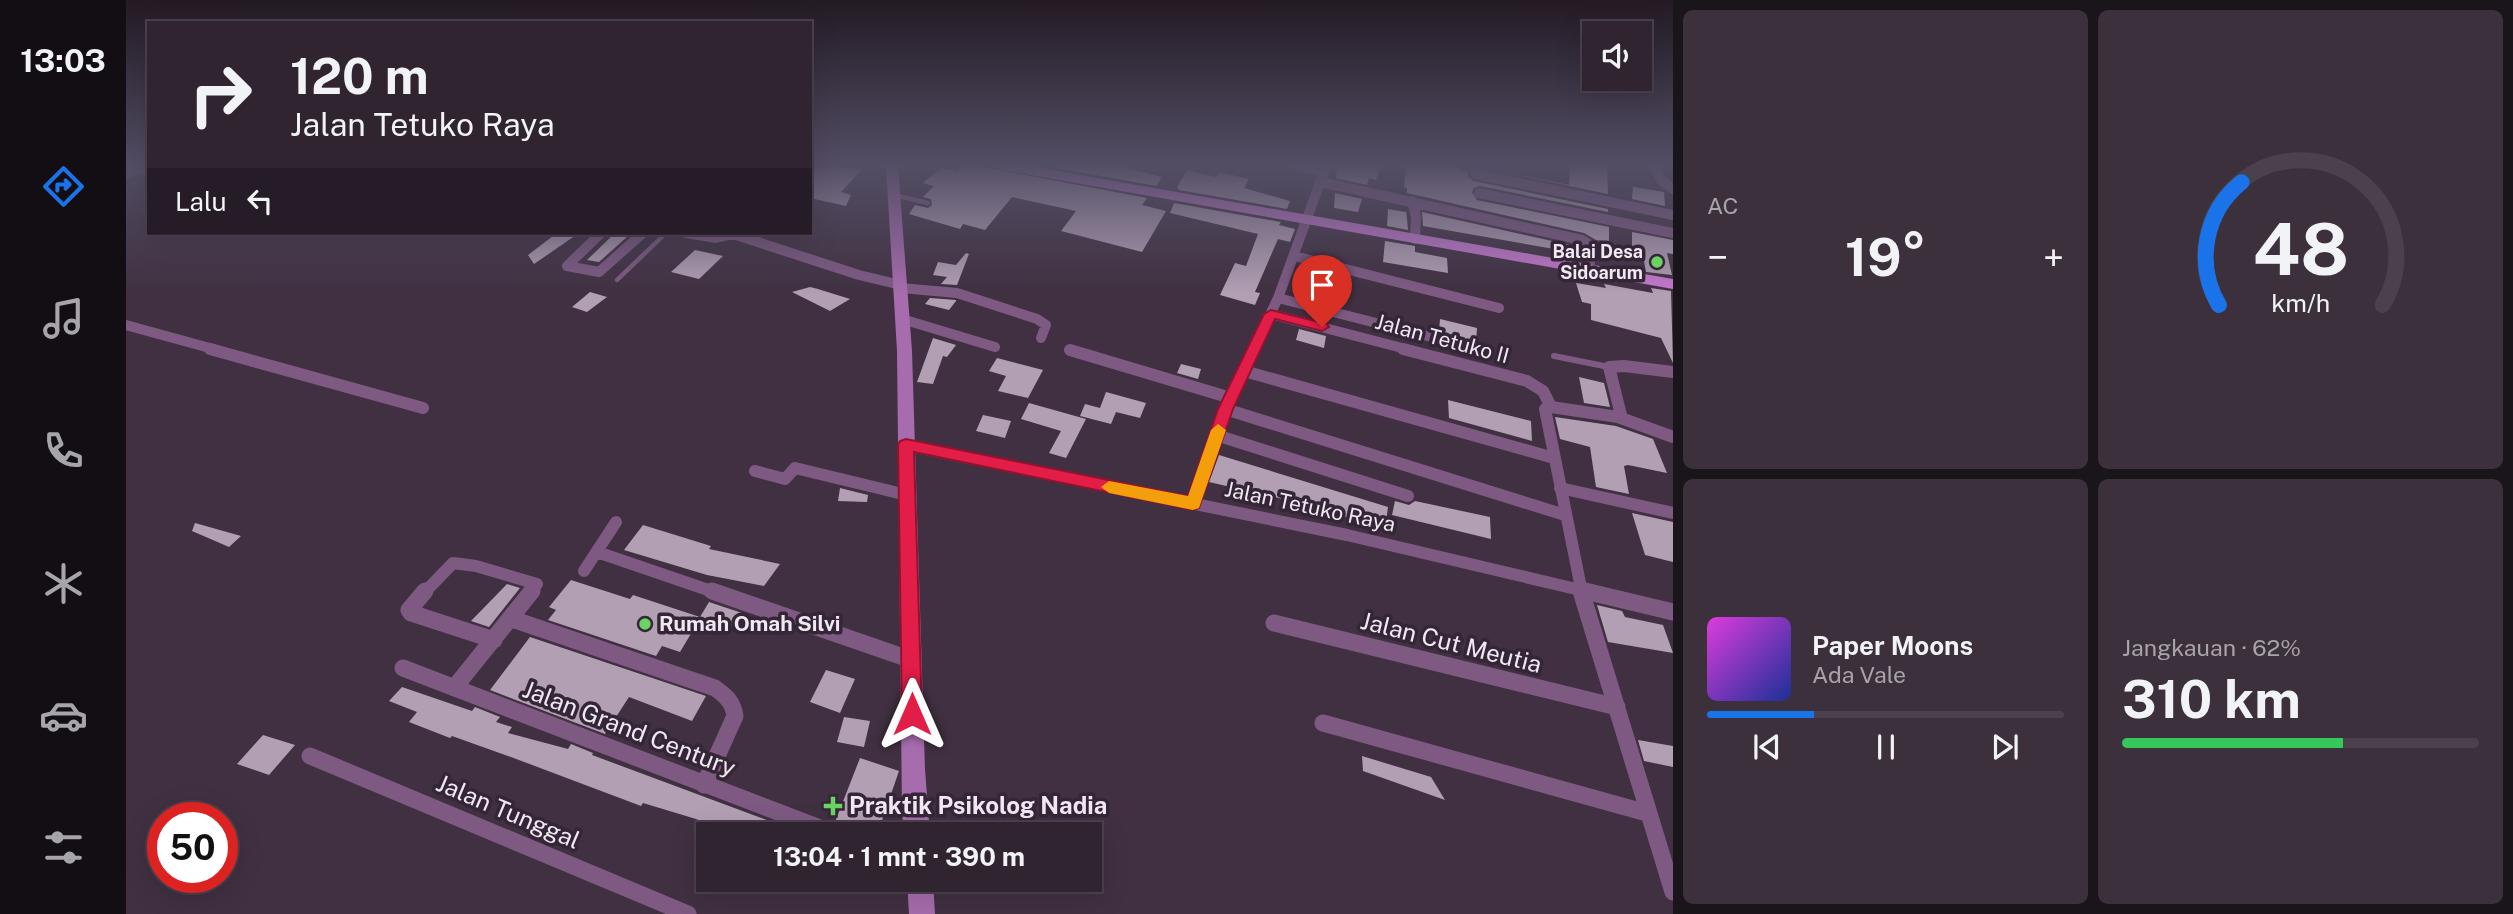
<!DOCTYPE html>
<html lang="id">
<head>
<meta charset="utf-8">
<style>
	:root { --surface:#302431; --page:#3c303d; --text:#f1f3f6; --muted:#a8a4ab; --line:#4b414d; --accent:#1a73e8 }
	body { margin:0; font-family:"Public Sans",sans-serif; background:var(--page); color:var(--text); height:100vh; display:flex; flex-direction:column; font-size:26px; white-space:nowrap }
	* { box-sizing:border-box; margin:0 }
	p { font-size:23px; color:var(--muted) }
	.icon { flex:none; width:38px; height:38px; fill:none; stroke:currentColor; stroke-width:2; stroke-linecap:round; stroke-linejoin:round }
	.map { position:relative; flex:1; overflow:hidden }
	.sheet { display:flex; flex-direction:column; gap:10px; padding:10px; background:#1a141b; width:840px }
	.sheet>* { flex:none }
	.banner { position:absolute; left:21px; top:21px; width:665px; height:214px; border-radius:0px; box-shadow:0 7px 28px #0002,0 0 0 2px var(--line); background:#302431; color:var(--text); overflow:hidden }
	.buttons { position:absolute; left:1456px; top:21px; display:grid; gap:14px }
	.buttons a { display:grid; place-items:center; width:70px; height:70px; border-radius:0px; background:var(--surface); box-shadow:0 7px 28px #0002,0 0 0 2px var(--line); font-size:35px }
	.speed { position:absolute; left:21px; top:802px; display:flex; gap:14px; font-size:35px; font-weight:700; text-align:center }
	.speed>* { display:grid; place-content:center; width:91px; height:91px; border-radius:50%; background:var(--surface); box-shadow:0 7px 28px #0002,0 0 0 2px var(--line); line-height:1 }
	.speed .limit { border:10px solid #d22; background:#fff; color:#111 }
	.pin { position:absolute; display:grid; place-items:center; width:60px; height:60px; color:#fff; margin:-72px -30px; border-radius:50% 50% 50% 0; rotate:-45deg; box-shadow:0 0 7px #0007 }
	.pin .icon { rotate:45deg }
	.me { position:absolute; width:77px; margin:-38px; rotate:0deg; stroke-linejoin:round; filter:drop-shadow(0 0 5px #0008) }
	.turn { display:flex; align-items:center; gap:24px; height:147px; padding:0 28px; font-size:32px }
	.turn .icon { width:91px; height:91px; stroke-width:2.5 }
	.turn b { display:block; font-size:49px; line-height:60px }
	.then { display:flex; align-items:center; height:66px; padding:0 28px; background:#0003; gap:14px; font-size:26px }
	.big { font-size:52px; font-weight:700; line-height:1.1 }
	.sheet .widget { flex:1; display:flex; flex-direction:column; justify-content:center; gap:10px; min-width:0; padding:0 24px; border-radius:10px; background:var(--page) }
	.sheet .dial { align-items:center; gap:0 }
	.dial svg { height:182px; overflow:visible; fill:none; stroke:var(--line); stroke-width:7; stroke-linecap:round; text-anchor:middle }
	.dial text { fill:var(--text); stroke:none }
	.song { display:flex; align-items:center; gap:21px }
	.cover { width:84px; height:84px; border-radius:10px; background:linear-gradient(135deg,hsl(300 70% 55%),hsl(230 70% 35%)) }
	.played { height:7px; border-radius:4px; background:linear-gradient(90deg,var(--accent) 30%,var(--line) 30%) }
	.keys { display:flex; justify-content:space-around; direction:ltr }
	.heat { display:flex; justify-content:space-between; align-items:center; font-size:38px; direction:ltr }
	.charge { height:10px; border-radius:5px; background:linear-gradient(90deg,#34c759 62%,var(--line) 0) }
	.sheet .tiles { flex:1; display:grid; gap:10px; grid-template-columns:repeat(2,1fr) }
	.trip { position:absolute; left:570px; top:822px; width:406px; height:70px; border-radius:0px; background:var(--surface); box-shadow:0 7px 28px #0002,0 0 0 2px var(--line); font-weight:700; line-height:70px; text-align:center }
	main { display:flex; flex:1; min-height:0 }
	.tab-bar { display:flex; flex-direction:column; width:126px; justify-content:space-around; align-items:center; background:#130e14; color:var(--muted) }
	.tab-bar .icon { width:49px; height:49px }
	.tab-bar .selected { color:var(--accent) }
	.tab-bar b { font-size:32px; color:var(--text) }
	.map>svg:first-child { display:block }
	.building { fill:#b29fb4 }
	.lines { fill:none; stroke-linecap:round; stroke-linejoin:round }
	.lane-far1 { stroke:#7e5a83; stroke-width:4.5 }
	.lane { stroke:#7e5a83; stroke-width:6 }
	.street-far2 { stroke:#7e5a83; stroke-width:10 }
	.street-far1 { stroke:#7e5a83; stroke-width:12 }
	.street { stroke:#7e5a83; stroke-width:17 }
	.secondary { fill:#a66cad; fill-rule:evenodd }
	.primary { fill:#c579ce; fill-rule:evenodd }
	.route { fill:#e11d48; stroke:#92132f; stroke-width:2 }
	.slow { fill:#f59e0b }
	.poi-dot { fill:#69d464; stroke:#352637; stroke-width:2.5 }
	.labels { text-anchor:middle; stroke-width:7; stroke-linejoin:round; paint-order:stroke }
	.far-poi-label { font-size:18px; font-weight:bold; fill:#f2e8f3; stroke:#352637; text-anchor:end }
	.street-label { font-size:21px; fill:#f2e8f3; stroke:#352637 }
	.poi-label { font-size:21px; font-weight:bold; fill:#f2e8f3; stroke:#352637; text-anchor:start }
	.near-street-label { font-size:24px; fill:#f2e8f3; stroke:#352637 }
	.near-poi-label { font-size:24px; font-weight:bold; fill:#f2e8f3; stroke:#352637; text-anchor:start }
</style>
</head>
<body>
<main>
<nav class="tab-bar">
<b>13:03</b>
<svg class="icon selected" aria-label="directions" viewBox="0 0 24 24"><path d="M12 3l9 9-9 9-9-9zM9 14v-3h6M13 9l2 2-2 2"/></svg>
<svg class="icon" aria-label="music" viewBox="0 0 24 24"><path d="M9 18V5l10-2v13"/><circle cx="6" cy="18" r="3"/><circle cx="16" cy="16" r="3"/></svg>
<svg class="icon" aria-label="phone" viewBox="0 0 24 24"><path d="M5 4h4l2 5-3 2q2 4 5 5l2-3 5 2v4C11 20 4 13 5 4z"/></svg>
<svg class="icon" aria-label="climate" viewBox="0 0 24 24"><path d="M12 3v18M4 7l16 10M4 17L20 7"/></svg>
<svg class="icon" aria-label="car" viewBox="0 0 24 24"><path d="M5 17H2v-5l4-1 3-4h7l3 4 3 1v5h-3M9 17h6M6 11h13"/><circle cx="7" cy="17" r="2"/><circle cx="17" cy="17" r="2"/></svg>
<svg class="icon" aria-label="filters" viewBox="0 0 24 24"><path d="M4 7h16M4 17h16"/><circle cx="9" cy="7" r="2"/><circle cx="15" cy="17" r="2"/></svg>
</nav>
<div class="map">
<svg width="1547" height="914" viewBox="0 0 1547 914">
	<rect width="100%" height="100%" fill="#403041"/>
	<!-- building -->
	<path class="building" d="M 684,166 L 736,169 L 715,192 L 725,195 L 720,206 L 684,198 Z
		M 835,166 L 851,166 L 1021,198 L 1016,205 L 1040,211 L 1016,252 L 935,231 L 950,211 L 886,197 L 859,230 L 837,224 L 834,229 L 783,214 L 789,205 L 802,208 L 806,205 L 805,199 L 797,197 L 808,186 L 797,183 L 814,168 L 831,171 Z
		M 932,166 L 992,166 L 1036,177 L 1030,186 L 931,168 Z
		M 1211,166 L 1255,166 L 1250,180 L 1243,178 L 1241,185 L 1210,178 Z
		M 1280,166 L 1325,166 L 1342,172 L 1342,177 L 1348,181 L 1482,209 L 1482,212 L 1354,186 L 1348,188 L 1346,192 L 1351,200 L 1483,227 L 1483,242 L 1470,240 L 1458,233 L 1281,193 L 1281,188 L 1278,187 Z
		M 1444,166 L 1481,166 L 1482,194 L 1358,168 L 1443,185 Z
		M 1061,170 L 1090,177 L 1093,172 L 1123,179 L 1118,188 L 1164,201 L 1161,209 L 1053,190 L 1051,187 Z
		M 1507,187 L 1538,192 L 1539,206 L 1506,199 Z
		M 1209,193 L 1236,199 L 1232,212 L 1208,208 Z
		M 1048,203 L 1155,222 L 1153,225 L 1169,229 L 1164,242 L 1152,239 L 1129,292 L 1134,293 L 1129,305 L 1094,295 L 1109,263 L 1120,266 L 1132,234 L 1044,213 Z
		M 1262,209 L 1280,212 L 1280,209 L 1282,230 L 1261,226 Z
		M 1296,212 L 1453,247 L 1458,250 L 1457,254 L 1297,226 Z
		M 1506,232 L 1547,240 L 1547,254 L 1541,253 L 1546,275 L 1520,272 L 1516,249 L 1506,247 Z
		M 431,233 L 453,233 L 408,264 L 402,255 Z
		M 488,234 L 502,236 L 473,262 L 461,260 Z
		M 1259,241 L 1289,246 L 1289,252 L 1321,258 L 1322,273 L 1257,262 Z
		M 569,250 L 597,256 L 573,279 L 545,272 Z
		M 840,253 L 843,254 L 831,285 L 815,284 L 821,277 L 807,275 L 812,262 L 830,265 Z
		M 1450,283 L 1480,288 L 1478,284 L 1527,293 L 1525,288 L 1545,291 L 1547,363 L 1535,338 L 1465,320 L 1465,304 L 1456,302 Z
		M 684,287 L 692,289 L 724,299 L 704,311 L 666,292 Z
		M 464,292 L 481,297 L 461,312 L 446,307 Z
		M 804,298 L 830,300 L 830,301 L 823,310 L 799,304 Z
		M 1314,319 L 1351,328 L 1350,343 L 1313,331 Z
		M 1173,329 L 1200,336 L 1198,348 L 1170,340 Z
		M 807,338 L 830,345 L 821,357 L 817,356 L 807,384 L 791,382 Z
		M 871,358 L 917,370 L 902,398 L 872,391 L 880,376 L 863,371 Z
		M 1055,364 L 1075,369 L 1072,379 L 1051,373 Z
		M 1453,377 L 1478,383 L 1484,407 L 1458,403 Z
		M 980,392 L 1020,403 L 1014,418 L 990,412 L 985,424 L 954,416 L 959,404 L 974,408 Z
		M 1322,400 L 1405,421 L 1406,441 L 1323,418 Z
		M 903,403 L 960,419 L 940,458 L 923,453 L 935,431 L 895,419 Z
		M 857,415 L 885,421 L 879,438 L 850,431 Z
		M 1429,417 L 1490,426 L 1527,439 L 1541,473 L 1502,465 L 1498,466 L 1503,494 L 1470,487 L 1464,447 L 1434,439 Z
		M 1093,455 L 1262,507 L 1259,529 L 1170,502 L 1083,482 Z
		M 714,488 L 742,495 L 741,502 L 712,501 Z
		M 1269,501 L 1283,505 L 1289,501 L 1364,517 L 1365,539 L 1266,515 Z
		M 1506,513 L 1547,522 L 1547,562 L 1519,555 Z
		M 69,523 L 115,536 L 103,547 L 66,531 Z
		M 517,525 L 585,546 L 583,549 L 654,564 L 638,586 L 581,575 L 498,550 Z
		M 445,580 L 504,599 L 507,595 L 574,617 L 583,602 L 616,613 L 608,627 L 575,617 L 554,652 L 536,646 L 530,656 L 422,620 L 430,610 L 423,607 Z
		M 381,584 L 394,588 L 363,627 L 345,621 Z
		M 1471,605 L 1496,611 L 1499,617 L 1537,625 L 1547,653 L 1482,642 Z
		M 404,637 L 580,696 L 566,721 L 503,697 L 479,734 L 364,690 Z
		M 700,670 L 729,679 L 714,713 L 684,702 Z
		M 276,687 L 346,711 L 349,707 L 374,717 L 370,722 L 386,727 L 382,733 L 442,749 L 445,744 L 467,753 L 466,755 L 681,835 L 606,835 L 570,819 L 517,803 L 515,806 L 385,757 L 326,736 L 324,738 L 283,722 L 291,712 L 263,701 Z
		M 718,717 L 744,721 L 738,747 L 711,742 Z
		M 137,735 L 169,745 L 143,775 L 111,764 Z
		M 1512,740 L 1547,746 L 1547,767 L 1518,761 Z
		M 1236,756 L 1305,777 L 1319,800 L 1237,771 Z
		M 734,758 L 773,771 L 751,835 L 723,835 L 720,828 L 709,822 Z"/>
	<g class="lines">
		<!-- lane-far1 -->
		<path class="lane-far1" d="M 769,195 L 802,203
			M 491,280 L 540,233"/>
		<!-- lane -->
		<path class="lane" d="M 1428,356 L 1483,367"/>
		<!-- street-far2 -->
		<path class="street-far2" d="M 1172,166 L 1198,172
			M 1528,166 L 1535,180 L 1547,189
			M 0,174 L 16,166
			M 1349,174 L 1547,215
			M 1195,182 L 1456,240 L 1466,246 L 1463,269
			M 1353,193 L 1547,233
			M 1286,201 L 1290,217 L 1289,239
			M 475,233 L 441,266 L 473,272 L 517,233
			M 560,233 L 590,238 L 607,234 L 733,275 L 775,285
			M 1168,256 L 1373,308
			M 775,288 L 831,293 L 911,319 L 920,325 L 915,338
			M 1152,298 L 1317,340
			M 1145,314 L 1284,350
			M 776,319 L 869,347
			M 0,325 L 91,350
			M 1127,350 L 1152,298 L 1200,166"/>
		<!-- street-far1 -->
		<path class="street-far1" d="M 84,349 L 297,408
			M 1277,349 L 1401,381 L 1417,391 L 1425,407
			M 944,350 L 1105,398
			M 1118,371 L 1428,458
			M 1099,409 L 1439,515
			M 1492,417 L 1547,437
			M 1090,435 L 1282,496
			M 780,445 L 1221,535 L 1467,593
			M 629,471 L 659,479 L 669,468 L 781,495
			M 1434,488 L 1547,513
			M 1067,503 L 1099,409 L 1128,349
			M 471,552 L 591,593
			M 458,571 L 490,522
			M 298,593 L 327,563 L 350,566 L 411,584 L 405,593
			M 1456,593 L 1419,409 L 1425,407 L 1492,417 L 1495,415 L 1483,367 L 1498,366 L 1547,372"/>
		<!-- street -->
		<path class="street" d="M 299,591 L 283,610 L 285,613 L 368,640
			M 586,591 L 786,660
			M 1455,591 L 1547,892
			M 1459,591 L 1547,612
			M 386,619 L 589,688 C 600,696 607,702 609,716 L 578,785
			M 1148,623 L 1491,707
			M 277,668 L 712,835
			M 328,688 L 406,591
			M 1197,723 L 1521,813
			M 184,756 L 562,914"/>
		<!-- secondary -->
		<path class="secondary" d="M 760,166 L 772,166 L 786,351 L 799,769 L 804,835 L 778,835 L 776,813 L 771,351 Z
			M 781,880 L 807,880 L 809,914 L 783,914 Z"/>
		<!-- primary -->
		<path class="primary" d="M 870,166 L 903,166 L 1547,279 L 1547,289 L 877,170 Z"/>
	</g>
	<!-- sky -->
	<linearGradient id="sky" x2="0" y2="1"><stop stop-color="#231a24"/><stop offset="0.56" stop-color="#534e65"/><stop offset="1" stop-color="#534e65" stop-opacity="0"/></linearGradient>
	<rect width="1547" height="294" fill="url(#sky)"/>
	<!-- route -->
	<path class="route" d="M 1145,310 L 1201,324 L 1203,327 L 1196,331 L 1149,319 L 1107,409 L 1073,508 L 1067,510 L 788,452 L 796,714 L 793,721 L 786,723 L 779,721 L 776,714 L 772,445 L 774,441 L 780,439 L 1062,496 L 1092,409 L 1138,314 Z"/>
	<!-- slow -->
	<path class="slow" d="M 1092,424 L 1100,430 L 1073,508 L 1067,510 L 983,493 L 975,487 L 983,481 L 1062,496 L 1085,430 Z"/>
	<!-- markers -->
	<g class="poi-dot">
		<circle cx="1531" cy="262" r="7"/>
		<circle cx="519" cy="624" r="7"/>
		<path d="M703.5 795.5h7v7h7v7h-7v7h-7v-7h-7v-7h7z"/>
	</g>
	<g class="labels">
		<!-- far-poi labels -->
		<g class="far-poi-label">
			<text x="1517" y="258">Balai Desa<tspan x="1517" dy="21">Sidoarum</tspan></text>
		</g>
		<!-- street labels -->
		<g class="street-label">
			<text transform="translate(1316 339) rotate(15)" y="7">Jalan Tetuko II</text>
			<text transform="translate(1184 507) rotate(12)" y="7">Jalan Tetuko Raya</text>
		</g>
		<!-- poi labels -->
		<g class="poi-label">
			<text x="533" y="631">Rumah Omah Silvi</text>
		</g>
		<!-- near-street labels -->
		<g class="near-street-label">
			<text transform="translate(1325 643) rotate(14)" y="8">Jalan Cut Meutia</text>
			<text transform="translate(503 729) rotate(21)" y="8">Jalan Grand Century</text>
			<text transform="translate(382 812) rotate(23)" y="8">Jalan Tunggal</text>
		</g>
		<!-- near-poi labels -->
		<g class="near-poi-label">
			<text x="723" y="814">Praktik Psikolog Nadia</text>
		</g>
	</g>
</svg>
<div class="buttons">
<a><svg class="icon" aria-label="sound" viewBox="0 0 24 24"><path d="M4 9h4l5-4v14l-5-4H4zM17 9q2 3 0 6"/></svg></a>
</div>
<div class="speed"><div class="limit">50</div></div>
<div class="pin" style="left:1196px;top:327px;background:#d93025"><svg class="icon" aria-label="arrive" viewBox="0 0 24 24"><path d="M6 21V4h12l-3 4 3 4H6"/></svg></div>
<svg class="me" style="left:786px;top:714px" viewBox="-20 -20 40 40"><path d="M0-17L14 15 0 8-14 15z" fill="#e11d48" stroke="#fff" stroke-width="4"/></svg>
<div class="trip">13:04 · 1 mnt · 390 m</div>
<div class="banner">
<div class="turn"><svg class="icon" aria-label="right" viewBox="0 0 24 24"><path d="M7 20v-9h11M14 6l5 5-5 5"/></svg><div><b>120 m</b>Jalan Tetuko Raya</div></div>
<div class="then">Lalu<svg class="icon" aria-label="left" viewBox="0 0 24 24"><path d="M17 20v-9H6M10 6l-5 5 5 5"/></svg></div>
</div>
</div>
<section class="sheet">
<div class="tiles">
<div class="widget"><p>AC</p>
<div class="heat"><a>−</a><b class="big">19°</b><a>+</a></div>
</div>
<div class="widget dial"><svg viewBox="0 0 100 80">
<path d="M14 69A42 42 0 1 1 86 69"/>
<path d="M14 69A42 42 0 0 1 24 15" stroke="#1a73e8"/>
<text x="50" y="56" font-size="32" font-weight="700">48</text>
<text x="50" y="72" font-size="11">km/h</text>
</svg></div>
<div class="widget">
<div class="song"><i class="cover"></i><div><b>Paper Moons</b><p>Ada Vale</p></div></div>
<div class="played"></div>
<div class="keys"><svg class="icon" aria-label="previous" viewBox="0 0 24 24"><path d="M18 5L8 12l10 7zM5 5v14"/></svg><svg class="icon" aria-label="pause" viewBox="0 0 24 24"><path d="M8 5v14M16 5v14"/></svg><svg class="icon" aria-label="next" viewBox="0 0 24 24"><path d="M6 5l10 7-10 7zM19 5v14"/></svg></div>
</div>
<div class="widget"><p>Jangkauan · 62%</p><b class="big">310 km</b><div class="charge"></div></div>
</div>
</section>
</main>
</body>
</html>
